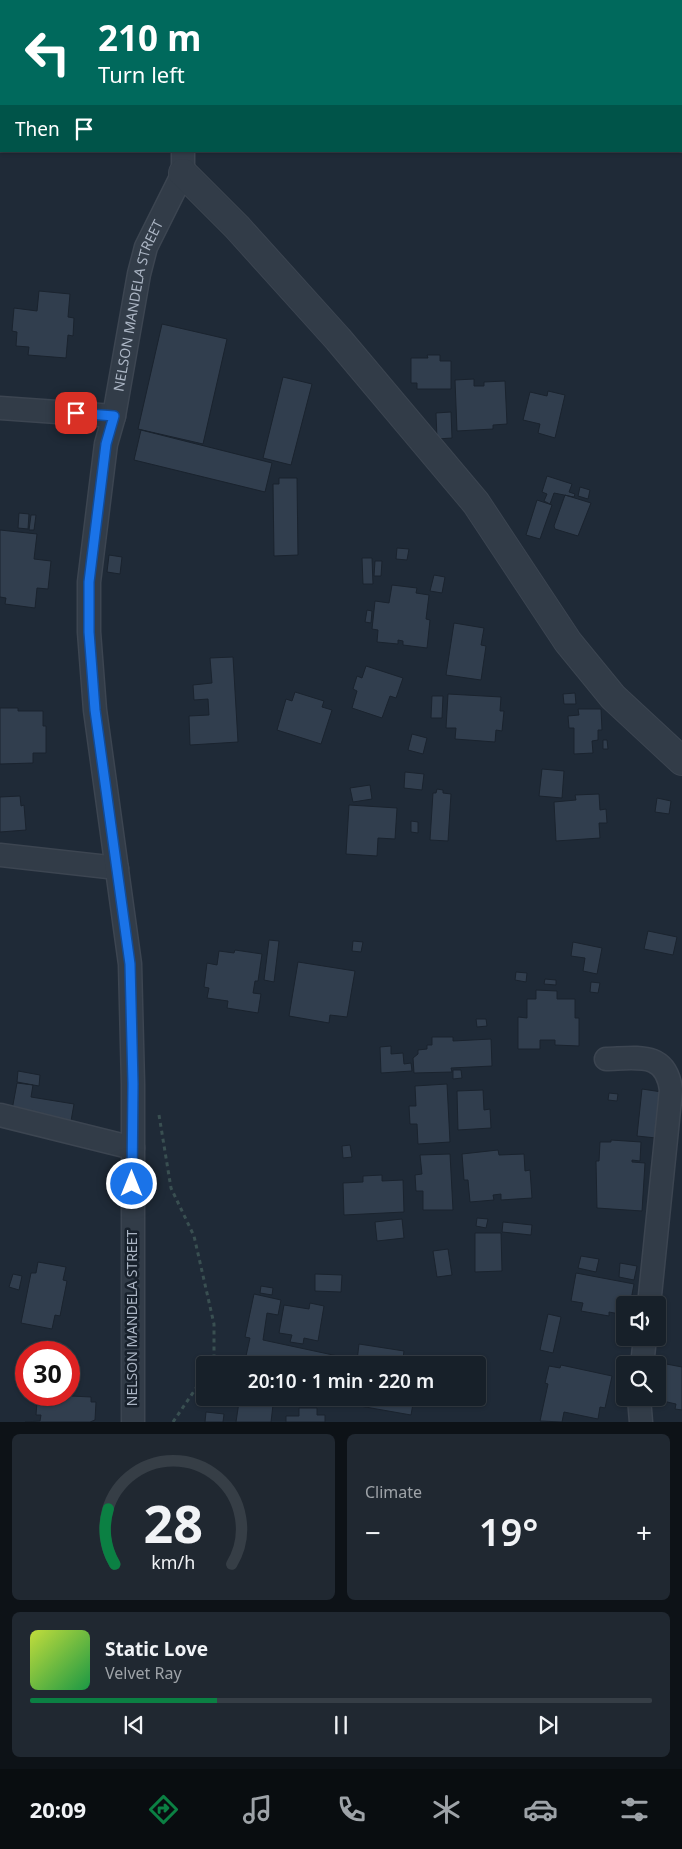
<!DOCTYPE html>
<html lang="en">
<head>
<meta charset="utf-8">
<style>
	:root { --surface:#172029; --page:#202831; --text:#f1f3f6; --muted:#9ea3a8; --line:#363e46; --accent:#0b8043 }
	body { margin:0; font-family:"Noto Sans",sans-serif; background:var(--page); color:var(--text); height:100vh; display:flex; flex-direction:column; font-size:19px; white-space:nowrap }
	* { box-sizing:border-box; margin:0 }
	p { font-size:16px; color:var(--muted) }
	.icon { flex:none; width:28px; height:28px; fill:none; stroke:currentColor; stroke-width:2; stroke-linecap:round; stroke-linejoin:round }
	.map { position:relative; height:1422px; overflow:hidden }
	.panel { display:flex; flex-direction:column; gap:12px; padding:12px; background:#0d1217; flex:1 }
	.panel>* { flex:none }
	.guide { position:absolute; left:0px; top:0px; width:682px; height:152px; box-shadow:0 1px 4px #0004,0 0 0 1px var(--line); background:#00695c; color:#fff; overflow:hidden }
	.buttons { position:absolute; left:616px; top:1296px; display:grid; gap:10px }
	.buttons a { display:grid; place-items:center; width:50px; height:50px; border-radius:5px; background:var(--surface); box-shadow:0 1px 4px #0004,0 0 0 1px var(--line); font-size:25px }
	.speed { position:absolute; left:15px; top:1341px; display:flex; gap:10px; font-size:25px; font-weight:700; text-align:center }
	.speed>* { display:grid; place-content:center; width:65px; height:65px; border-radius:50%; background:var(--surface); box-shadow:0 1px 4px #0004,0 0 0 1px var(--line); line-height:1 }
	.speed .limit { border:8px solid #d22; background:#fff; color:#111 }
	.pin { position:absolute; display:grid; place-items:center; width:42px; height:42px; color:#fff; margin:-21px; border-radius:10px; box-shadow:0 2px 8px #0006 }
	.me { position:absolute; width:55px; margin:-28px; rotate:0deg; stroke-linejoin:round; filter:drop-shadow(0 0 4px #0008) }
	.turn { display:flex; align-items:center; gap:18px; height:105px; padding:0 15px; font-size:22px }
	.turn .icon { width:65px; height:65px; stroke-width:2.5 }
	.turn b { display:block; font-size:35px; line-height:42px }
	.then { display:flex; align-items:center; height:48px; padding:0 15px; background:#0003; gap:10px; font-size:19px }
	.big { font-size:38px; font-weight:600; line-height:1.1 }
	.panel .tile { flex:1; display:flex; flex-direction:column; justify-content:center; gap:8px; min-width:0; padding:0 18px; border-radius:8px; background:var(--page) }
	.panel .dial { align-items:center; gap:0 }
	.dial svg { height:130px; overflow:visible; fill:none; stroke:var(--line); stroke-width:7; stroke-linecap:round; text-anchor:middle }
	.dial text { fill:var(--text); stroke:none }
	.song { display:flex; align-items:center; gap:15px }
	.cover { width:60px; height:60px; border-radius:8px; background:linear-gradient(135deg,hsl(70 70% 55%),hsl(140 70% 35%)) }
	.played { height:5px; border-radius:2px; background:linear-gradient(90deg,var(--accent) 30%,var(--line) 30%) }
	.keys { display:flex; justify-content:space-around; direction:ltr }
	.heat { display:flex; justify-content:space-between; align-items:center; font-size:28px; direction:ltr }
	.panel .tiles { flex:1; display:grid; gap:12px; grid-template-columns:1fr 1fr }
	.tile:last-child { grid-column:span 2 }
	.trip { position:absolute; left:196px; top:1356px; width:290px; height:50px; border-radius:5px; background:var(--surface); box-shadow:0 1px 4px #0004,0 0 0 1px var(--line); font-weight:600; line-height:50px; text-align:center }
	.menu { display:flex; height:80px; justify-content:space-around; align-items:center; background:#090d10; color:var(--muted) }
	.menu .icon { width:35px; height:35px }
	.menu .active { color:var(--accent) }
	.menu b { font-size:22px; color:var(--text) }
	.map>svg:first-child { display:block }
	.building { fill:#313e4e; stroke:#1a232e }
	.lines { fill:none; stroke-linecap:round; stroke-linejoin:round }
	.minor-casing { stroke:#3c4551; stroke-width:25 }
	.tertiary-casing { stroke:#3c4551; stroke-width:30 }
	.path { stroke:#394f51; stroke-width:3; stroke-dasharray:4 4; stroke-linecap:butt }
	.minor { stroke:#323c48; stroke-width:22 }
	.tertiary { stroke:#323c48; stroke-width:28 }
	.route-casing { stroke:#114b97; stroke-width:12 }
	.route { stroke:#1a73e8; stroke-width:9 }
	.labels { text-anchor:middle; stroke-width:5; stroke-linejoin:round; paint-order:stroke }
	.street-label { font-size:14px; fill:#acb6c5; stroke:#18212c }
</style>
</head>
<body>
<div class="map">
<svg width="682" height="1422" viewBox="0 0 682 1422">
	<rect width="100%" height="100%" fill="#1f2a37"/>
	<!-- building -->
	<path class="building" d="M 213,0 L 282,0 L 282,1 L 213,1 Z
		M 0,76 L 1,76 L 1,112 L 0,112 Z
		M 39,291 L 70,294 L 68,317 L 74,318 L 73,336 L 68,335 L 66,358 L 28,355 L 29,347 L 16,346 L 17,332 L 12,331 L 14,308 L 37,311 Z
		M 162,324 L 227,339 L 203,444 L 138,429 Z
		M 427,355 L 440,355 L 440,361 L 451,361 L 451,389 L 417,389 L 417,383 L 411,383 L 411,358 L 428,358 Z
		M 283,377 L 312,384 L 291,465 L 263,458 Z
		M 474,379 L 474,386 L 484,386 L 484,382 L 505,381 L 507,424 L 493,425 L 493,429 L 457,431 L 455,380 Z
		M 548,391 L 565,395 L 555,438 L 538,433 L 540,424 L 523,420 L 530,392 L 547,396 Z
		M 451,412 L 452,438 L 437,439 L 436,413 Z
		M 141,430 L 272,463 L 265,492 L 134,460 Z
		M 547,476 L 572,484 L 569,492 L 575,494 L 574,497 L 554,493 L 550,504 L 544,501 L 547,494 L 542,492 Z
		M 279,478 L 297,478 L 298,555 L 274,556 L 273,484 L 279,484 Z
		M 580,487 L 590,490 L 588,499 L 578,496 Z
		M 565,495 L 591,503 L 578,536 L 555,529 L 554,526 Z
		M 537,500 L 552,505 L 540,539 L 526,535 Z
		M 19,513 L 29,514 L 28,529 L 18,528 Z
		M 31,515 L 36,515 L 34,530 L 29,530 Z
		M 0,530 L 37,534 L 34,559 L 51,561 L 48,589 L 37,588 L 35,608 L 5,604 L 6,598 L 0,597 Z
		M 397,548 L 409,549 L 407,560 L 396,559 Z
		M 109,555 L 122,557 L 120,574 L 107,572 Z
		M 362,558 L 372,558 L 373,584 L 363,584 Z
		M 375,561 L 382,561 L 381,576 L 374,576 Z
		M 434,575 L 445,577 L 442,593 L 430,591 Z
		M 392,585 L 417,588 L 416,593 L 429,595 L 426,619 L 430,620 L 427,648 L 403,645 L 403,641 L 398,640 L 398,644 L 377,642 L 378,630 L 372,629 L 375,601 L 389,603 Z
		M 367,610 L 372,611 L 371,623 L 365,622 Z
		M 454,623 L 484,628 L 481,645 L 486,646 L 481,680 L 446,675 Z
		M 233,657 L 238,742 L 190,745 L 189,716 L 209,715 L 208,699 L 194,700 L 193,685 L 212,683 L 210,658 Z
		M 366,666 L 403,678 L 396,698 L 390,696 L 382,718 L 352,708 L 357,691 L 353,689 L 357,676 L 362,678 Z
		M 295,692 L 324,701 L 322,707 L 332,710 L 321,744 L 277,730 L 286,699 L 292,701 Z
		M 575,693 L 576,704 L 564,704 L 563,694 Z
		M 448,694 L 501,697 L 500,711 L 504,711 L 502,731 L 496,730 L 495,742 L 455,739 L 456,728 L 446,728 Z
		M 432,696 L 443,696 L 442,718 L 431,718 Z
		M 0,708 L 18,708 L 18,711 L 43,711 L 43,726 L 46,726 L 46,753 L 33,753 L 33,763 L 0,764 Z
		M 578,709 L 601,709 L 602,730 L 598,730 L 598,740 L 592,741 L 593,753 L 574,754 L 574,728 L 569,728 L 568,716 L 579,715 Z
		M 412,734 L 427,738 L 423,754 L 408,750 Z
		M 603,740 L 607,740 L 608,749 L 603,749 Z
		M 542,769 L 564,771 L 562,798 L 539,796 Z
		M 405,772 L 424,774 L 422,790 L 404,788 Z
		M 370,785 L 372,799 L 353,802 L 350,788 Z
		M 437,789 L 443,790 L 443,793 L 451,794 L 448,841 L 430,840 L 433,793 L 436,793 Z
		M 599,794 L 600,810 L 606,809 L 607,823 L 599,823 L 600,838 L 556,841 L 554,802 L 576,800 L 575,795 Z
		M 20,796 L 21,806 L 24,805 L 26,830 L 0,832 L 0,797 Z
		M 657,798 L 671,801 L 669,814 L 655,812 Z
		M 349,805 L 397,808 L 395,839 L 378,838 L 377,856 L 346,854 Z
		M 411,821 L 418,822 L 418,833 L 411,832 Z
		M 648,931 L 677,937 L 673,955 L 644,949 Z
		M 269,940 L 279,941 L 274,982 L 264,980 Z
		M 353,941 L 363,942 L 361,952 L 352,951 Z
		M 573,942 L 602,948 L 597,974 L 583,971 L 585,958 L 571,956 Z
		M 235,950 L 262,954 L 258,981 L 255,981 L 253,993 L 261,994 L 258,1013 L 227,1008 L 228,1001 L 207,998 L 209,988 L 204,987 L 207,963 L 217,965 L 219,951 L 234,953 Z
		M 298,962 L 355,971 L 347,1017 L 330,1015 L 329,1023 L 289,1016 Z
		M 516,972 L 527,973 L 526,982 L 515,980 Z
		M 545,979 L 556,980 L 556,985 L 544,984 Z
		M 591,982 L 600,983 L 598,993 L 590,992 Z
		M 536,990 L 557,991 L 557,999 L 575,999 L 575,1018 L 579,1018 L 579,1046 L 555,1045 L 555,1040 L 540,1040 L 540,1049 L 518,1049 L 518,1017 L 527,1018 L 527,999 L 536,999 Z
		M 476,1019 L 486,1019 L 487,1026 L 477,1027 Z
		M 432,1037 L 453,1037 L 453,1041 L 491,1039 L 492,1066 L 451,1068 L 452,1072 L 414,1073 L 413,1058 L 418,1054 L 418,1050 L 427,1049 L 427,1045 L 432,1045 Z
		M 391,1046 L 391,1054 L 403,1053 L 404,1064 L 411,1063 L 412,1071 L 381,1073 L 380,1047 Z
		M 453,1070 L 461,1070 L 462,1078 L 453,1079 Z
		M 18,1071 L 40,1075 L 39,1086 L 17,1082 Z
		M 17,1083 L 33,1085 L 31,1097 L 74,1104 L 71,1121 L 12,1110 Z
		M 447,1084 L 450,1142 L 418,1144 L 417,1124 L 410,1124 L 409,1106 L 416,1106 L 415,1086 Z
		M 642,1089 L 662,1092 L 656,1138 L 637,1136 Z
		M 483,1090 L 484,1110 L 490,1109 L 491,1128 L 458,1130 L 457,1091 Z
		M 609,1093 L 618,1094 L 617,1101 L 608,1100 Z
		M 611,1140 L 641,1142 L 640,1161 L 632,1160 L 632,1162 L 645,1163 L 642,1211 L 597,1208 L 596,1161 L 599,1161 L 600,1142 L 611,1142 Z
		M 350,1145 L 352,1157 L 343,1158 L 342,1146 Z
		M 498,1150 L 499,1155 L 524,1154 L 525,1171 L 530,1170 L 532,1198 L 501,1200 L 501,1194 L 493,1195 L 494,1200 L 470,1202 L 468,1180 L 464,1180 L 462,1154 Z
		M 450,1154 L 453,1210 L 423,1210 L 423,1191 L 416,1191 L 415,1175 L 422,1174 L 420,1155 Z
		M 382,1175 L 382,1181 L 403,1180 L 404,1212 L 344,1215 L 343,1183 L 363,1182 L 363,1176 Z
		M 477,1218 L 488,1219 L 486,1228 L 476,1226 Z
		M 402,1219 L 404,1238 L 377,1241 L 375,1222 Z
		M 503,1222 L 532,1225 L 531,1235 L 502,1232 Z
		M 475,1233 L 501,1233 L 502,1271 L 475,1272 Z
		M 448,1249 L 452,1275 L 437,1277 L 433,1251 Z
		M 581,1256 L 599,1259 L 596,1272 L 578,1268 Z
		M 38,1262 L 66,1267 L 63,1280 L 67,1281 L 60,1316 L 55,1315 L 52,1329 L 21,1323 L 31,1273 L 36,1273 Z
		M 620,1263 L 637,1266 L 634,1280 L 619,1277 Z
		M 576,1273 L 634,1284 L 630,1305 L 625,1305 L 625,1315 L 609,1312 L 609,1316 L 581,1311 L 583,1303 L 571,1301 Z
		M 13,1274 L 22,1276 L 19,1290 L 9,1287 Z
		M 315,1274 L 342,1275 L 341,1292 L 315,1291 Z
		M 261,1286 L 273,1288 L 272,1295 L 260,1293 Z
		M 254,1294 L 281,1300 L 278,1315 L 267,1313 L 263,1340 L 347,1358 L 347,1365 L 288,1365 L 246,1356 L 250,1338 L 245,1337 Z
		M 310,1303 L 324,1306 L 318,1341 L 304,1338 L 303,1344 L 290,1342 L 292,1335 L 279,1333 L 284,1305 L 309,1309 Z
		M 548,1314 L 561,1317 L 553,1353 L 540,1350 Z
		M 359,1344 L 404,1351 L 402,1365 L 351,1365 L 351,1361 L 357,1361 Z
		M 661,1363 L 682,1367 L 682,1410 L 675,1409 L 676,1404 L 654,1399 L 658,1398 L 658,1381 Z
		M 561,1365 L 612,1376 L 605,1408 L 600,1407 L 598,1419 L 564,1412 L 562,1422 L 540,1421 L 548,1384 L 545,1383 L 549,1366 L 560,1368 Z
		M 69,1391 L 71,1391 L 71,1396 L 91,1397 L 91,1402 L 96,1402 L 95,1420 L 90,1422 L 25,1422 L 40,1421 L 41,1415 L 36,1415 L 37,1402 L 41,1402 L 42,1395 L 69,1395 Z
		M 236,1398 L 270,1398 L 269,1404 L 273,1405 L 271,1422 L 236,1422 L 239,1402 L 235,1401 Z
		M 281,1398 L 321,1398 L 320,1404 Z
		M 356,1398 L 414,1398 L 411,1415 L 354,1405 Z
		M 299,1408 L 317,1408 L 317,1415 L 325,1415 L 325,1422 L 286,1422 L 286,1416 L 299,1416 Z
		M 206,1412 L 224,1414 L 223,1422 L 205,1422 Z"/>
	<g class="lines">
		<defs>
			<g id="minor">
				<path d="M 0,408 L 114,416"/>
				<path d="M 0,855 L 117,868"/>
				<path d="M 606,1059 C 638,1058 666,1051 671,1090 L 649,1305"/>
				<path d="M 0,1115 L 133,1148"/>
				<path d="M 642,1365 L 645,1338"/>
				<path d="M 639,1398 L 641,1422"/>
				<path id="s1" d="M 133,1422 L 133,1084 L 130,964 L 95,710 L 89,632 L 89,582 L 106,444 L 114,416 L 139,274 L 146,247 L 183,173 L 183,151"/>
			</g>
			<path id="tertiary" d="M 136,0 L 136,1
				M 183,173 L 237,227 L 338,339 L 476,503 L 568,642 L 613,697 L 682,761"/>
		</defs>
		<!-- minor casing -->
		<use href="#minor" class="minor-casing"/>
		<!-- tertiary casing -->
		<use href="#tertiary" class="tertiary-casing"/>
		<!-- path -->
		<path class="path" d="M 159,1115 L 171,1188 L 194,1236 L 214,1324 L 214,1362 L 212,1365
			M 173,1422 L 205,1375"/>
		<!-- minor -->
		<use href="#minor" class="minor"/>
		<!-- tertiary -->
		<use href="#tertiary" class="tertiary"/>
	</g>
	<g class="lines">
		<defs>
			<path id="route" d="M 76,413 L 114,416 L 106,444 L 89,582 L 89,632 L 95,710 L 130,964 L 133,1084 L 132,1184"/>
		</defs>
		<!-- route casing -->
		<use href="#route" class="route-casing"/>
		<!-- route -->
		<use href="#route" class="route"/>
	</g>
	<g class="labels">
		<!-- street labels -->
		<g class="street-label">
			<text dy="5" stroke="none"><textPath href="#s1" startOffset="1124">NELSON MANDELA STREET</textPath></text>
			<text transform="translate(132 1318) rotate(-90)" y="5">NELSON MANDELA STREET</text>
		</g>
	</g>
</svg>
<div class="buttons">
<a><svg class="icon" aria-label="sound" viewBox="0 0 24 24"><path d="M4 9h4l5-4v14l-5-4H4zM17 9q2 3 0 6"/></svg></a>
<a><svg class="icon" aria-label="search" viewBox="0 0 24 24"><circle cx="10" cy="10" r="6"/><path d="M15 15l6 6"/></svg></a>
</div>
<div class="speed"><div class="limit">30</div></div>
<div class="pin" style="left:76px;top:413px;background:#d93025"><svg class="icon" aria-label="arrive" viewBox="0 0 24 24"><path d="M6 21V4h12l-3 4 3 4H6"/></svg></div>
<svg class="me" style="left:132px;top:1184px" viewBox="-20 -20 40 40"><circle r="17" fill="#1a73e8" stroke="#fff" stroke-width="3"/><path d="M0-11L8 9 0 5-8 9z" fill="#fff"/></svg>
<div class="trip">20:10 · 1 min · 220 m</div>
<div class="guide">
<div class="turn"><svg class="icon" aria-label="left" viewBox="0 0 24 24"><path d="M17 20v-9H6M10 6l-5 5 5 5"/></svg><div><b>210 m</b>Turn left</div></div>
<div class="then">Then<svg class="icon" aria-label="arrive" viewBox="0 0 24 24"><path d="M6 21V4h12l-3 4 3 4H6"/></svg></div>
</div>
</div>
<section class="panel">
<div class="tiles">
<div class="tile dial"><svg viewBox="0 0 100 80">
<path d="M14 69A42 42 0 1 1 86 69"/>
<path d="M14 69A42 42 0 0 1 10 35" stroke="#0b8043"/>
<text x="50" y="56" font-size="32" font-weight="700">28</text>
<text x="50" y="72" font-size="11">km/h</text>
</svg></div>
<div class="tile"><p>Climate</p>
<div class="heat"><a>−</a><b class="big">19°</b><a>+</a></div>
</div>
<div class="tile">
<div class="song"><i class="cover"></i><div><b>Static Love</b><p>Velvet Ray</p></div></div>
<div class="played"></div>
<div class="keys"><svg class="icon" aria-label="previous" viewBox="0 0 24 24"><path d="M18 5L8 12l10 7zM5 5v14"/></svg><svg class="icon" aria-label="pause" viewBox="0 0 24 24"><path d="M8 5v14M16 5v14"/></svg><svg class="icon" aria-label="next" viewBox="0 0 24 24"><path d="M6 5l10 7-10 7zM19 5v14"/></svg></div>
</div>
</div>
</section>
<nav class="menu">
<b>20:09</b>
<svg class="icon active" aria-label="directions" viewBox="0 0 24 24"><path d="M12 3l9 9-9 9-9-9zM9 14v-3h6M13 9l2 2-2 2"/></svg>
<svg class="icon" aria-label="music" viewBox="0 0 24 24"><path d="M9 18V5l10-2v13"/><circle cx="6" cy="18" r="3"/><circle cx="16" cy="16" r="3"/></svg>
<svg class="icon" aria-label="phone" viewBox="0 0 24 24"><path d="M5 4h4l2 5-3 2q2 4 5 5l2-3 5 2v4C11 20 4 13 5 4z"/></svg>
<svg class="icon" aria-label="climate" viewBox="0 0 24 24"><path d="M12 3v18M4 7l16 10M4 17L20 7"/></svg>
<svg class="icon" aria-label="car" viewBox="0 0 24 24"><path d="M5 17H2v-5l4-1 3-4h7l3 4 3 1v5h-3M9 17h6M6 11h13"/><circle cx="7" cy="17" r="2"/><circle cx="17" cy="17" r="2"/></svg>
<svg class="icon" aria-label="filters" viewBox="0 0 24 24"><path d="M4 7h16M4 17h16"/><circle cx="9" cy="7" r="2"/><circle cx="15" cy="17" r="2"/></svg>
</nav>
</body>
</html>
